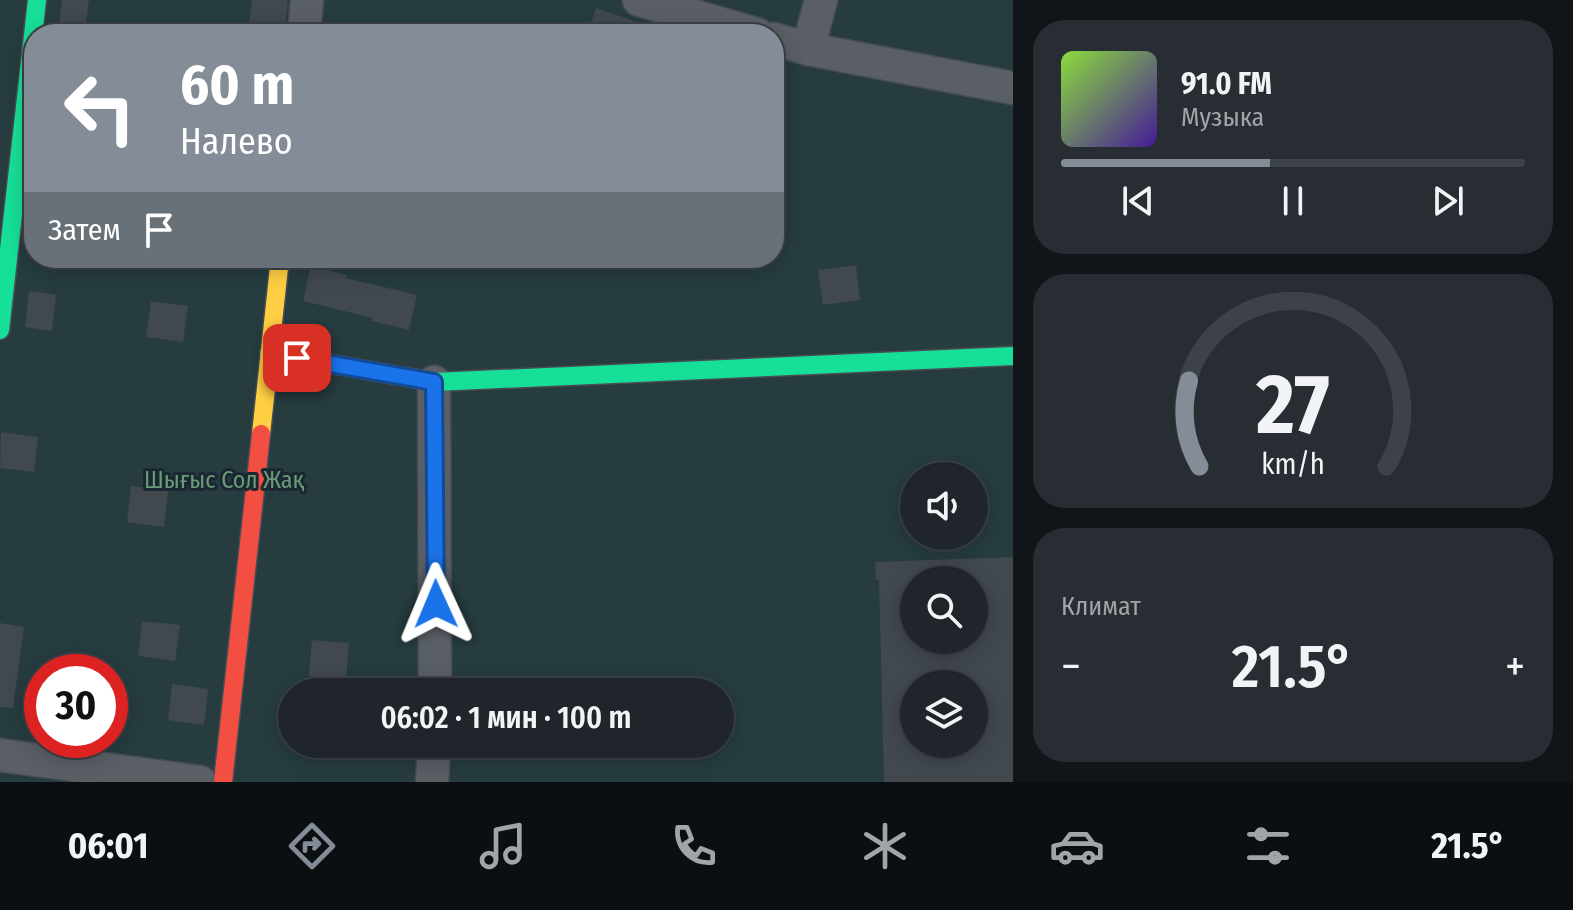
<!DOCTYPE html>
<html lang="ru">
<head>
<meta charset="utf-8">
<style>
	:root { --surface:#1f252b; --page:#272d33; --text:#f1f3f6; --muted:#a1a5a9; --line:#3c4247; --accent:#838c97 }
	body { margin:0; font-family:"Fira Sans Condensed",sans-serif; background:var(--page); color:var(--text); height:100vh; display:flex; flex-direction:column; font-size:30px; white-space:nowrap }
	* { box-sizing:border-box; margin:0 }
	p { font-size:26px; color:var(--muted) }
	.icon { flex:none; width:44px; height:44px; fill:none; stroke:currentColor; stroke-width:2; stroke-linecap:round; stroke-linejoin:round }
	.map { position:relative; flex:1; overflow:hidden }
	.side { display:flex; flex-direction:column; gap:20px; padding:20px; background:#111418; width:560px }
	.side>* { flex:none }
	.guide { position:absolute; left:24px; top:24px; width:760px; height:244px; border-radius:32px; box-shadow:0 4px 20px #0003,0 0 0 2px var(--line); background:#838c97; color:#fff; overflow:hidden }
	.fabs { position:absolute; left:900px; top:462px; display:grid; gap:16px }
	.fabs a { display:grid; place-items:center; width:88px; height:88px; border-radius:50%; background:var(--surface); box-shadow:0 4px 20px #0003,0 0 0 2px var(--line); font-size:40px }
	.speed { position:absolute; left:24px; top:654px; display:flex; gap:16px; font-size:40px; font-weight:700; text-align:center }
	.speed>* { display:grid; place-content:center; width:104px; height:104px; border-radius:50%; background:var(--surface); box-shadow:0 4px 20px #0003,0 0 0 2px var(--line); line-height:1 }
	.speed .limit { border:12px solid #d22; background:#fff; color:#111 }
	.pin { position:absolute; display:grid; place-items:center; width:68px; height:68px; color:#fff; margin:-34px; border-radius:16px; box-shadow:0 4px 12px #0006 }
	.me { position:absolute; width:88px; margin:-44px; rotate:359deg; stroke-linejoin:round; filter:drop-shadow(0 0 6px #0008) }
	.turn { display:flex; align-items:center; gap:28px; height:168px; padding:0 24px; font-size:36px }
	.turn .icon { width:104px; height:104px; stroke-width:2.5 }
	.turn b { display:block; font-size:56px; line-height:68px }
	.then { display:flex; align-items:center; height:76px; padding:0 24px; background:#0003; gap:16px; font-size:30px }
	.big { font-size:60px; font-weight:600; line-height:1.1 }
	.side .tile { flex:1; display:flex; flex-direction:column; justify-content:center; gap:12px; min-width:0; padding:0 28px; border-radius:32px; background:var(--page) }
	.side .dial { align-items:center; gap:0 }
	.dial svg { height:208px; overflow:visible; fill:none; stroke:var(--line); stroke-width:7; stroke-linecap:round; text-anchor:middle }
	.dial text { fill:var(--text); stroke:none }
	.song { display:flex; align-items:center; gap:24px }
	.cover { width:96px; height:96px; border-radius:12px; background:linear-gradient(135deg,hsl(90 70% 55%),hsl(260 70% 35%)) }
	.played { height:8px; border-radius:4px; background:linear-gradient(90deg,var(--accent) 45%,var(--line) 45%) }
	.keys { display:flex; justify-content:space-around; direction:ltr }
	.heat { display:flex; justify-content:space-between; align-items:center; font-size:44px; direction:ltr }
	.trip { position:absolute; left:278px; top:678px; width:456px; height:80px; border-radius:40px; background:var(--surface); box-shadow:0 4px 20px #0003,0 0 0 2px var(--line); font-weight:600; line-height:80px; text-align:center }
	.tab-bar { display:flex; height:128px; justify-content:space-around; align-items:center; background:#0c0f11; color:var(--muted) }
	.tab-bar .icon { width:56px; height:56px }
	.tab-bar .selected { color:var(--accent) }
	.tab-bar b { font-size:36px; color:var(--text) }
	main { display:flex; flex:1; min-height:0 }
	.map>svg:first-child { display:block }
	.green { fill:#263c3f; fill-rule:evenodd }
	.building { fill:#41484e; fill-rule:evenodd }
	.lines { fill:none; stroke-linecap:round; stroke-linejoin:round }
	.street-casing { stroke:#484d53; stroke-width:35 }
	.fast-casing { stroke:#484d53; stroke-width:21 }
	.slow-casing { stroke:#484d53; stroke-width:21 }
	.jam-casing { stroke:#484d53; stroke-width:21 }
	.street { stroke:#5a5f66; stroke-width:32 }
	.fast { stroke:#16e098; stroke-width:18 }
	.slow { stroke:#ffcf43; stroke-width:18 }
	.jam { stroke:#f24e42; stroke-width:18 }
	.route-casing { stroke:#114b97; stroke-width:20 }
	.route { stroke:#1a73e8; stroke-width:14 }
	.labels { text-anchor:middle; stroke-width:6; stroke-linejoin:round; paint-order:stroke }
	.park-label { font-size:24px; fill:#699c74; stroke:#1c2734 }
</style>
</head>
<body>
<main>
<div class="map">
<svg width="1013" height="782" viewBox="0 0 1013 782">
	<rect width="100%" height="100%" fill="#293139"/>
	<!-- green -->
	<path class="green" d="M 0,0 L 1013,0 L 1013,782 L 0,782 ZM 34,34 L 774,34 L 774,258 L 34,258 ZM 914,476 L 974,476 L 974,536 L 914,536 ZM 914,580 L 974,580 L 974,640 L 914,640 ZM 42,672 L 110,672 L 110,740 L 42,740 ZM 914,684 L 974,684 L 974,744 L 914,744 ZM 292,692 L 720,692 L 720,744 L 292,744 Z"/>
	<!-- building -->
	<path class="building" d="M 62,0 L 89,0 L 85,30 L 59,26 Z
		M 252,0 L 288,0 L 285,31 L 249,26 Z
		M 596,8 L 661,30 L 660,34 L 587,34 Z
		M 856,265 L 860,300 L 823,305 L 818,270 Z
		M 311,266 L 347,275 L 346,278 L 417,295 L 409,330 L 372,321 L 373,318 L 303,301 Z
		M 29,291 L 56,295 L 52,331 L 25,327 Z
		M 151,301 L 188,306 L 183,342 L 146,337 Z
		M 1,432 L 38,437 L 34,472 L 0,468 Z
		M 131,486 L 168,491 L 164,527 L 127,522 Z
		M 1013,557 L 1013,782 L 884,782 L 879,580 L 876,580 L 875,562 ZM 914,580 L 974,580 L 974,640 L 914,640 ZM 914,684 L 974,684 L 974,744 L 914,744 Z
		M 142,621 L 180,625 L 175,661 L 138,656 Z
		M 0,623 L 24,627 L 13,708 L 0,707 Z
		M 312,640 L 349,643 L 346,679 L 309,676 Z
		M 172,684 L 208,689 L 204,725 L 168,720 Z"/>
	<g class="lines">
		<defs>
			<path id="street" d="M 639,0 L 757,34
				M 304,34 L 307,0
				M 774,39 L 808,49 L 1013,88
				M 808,49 L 821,0
				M 434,382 L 435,692
				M 0,755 L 200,782
				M 432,782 L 434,744"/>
			<path id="fast" d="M 0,330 L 37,0
				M 269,353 L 434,382 L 1013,356"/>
			<path id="slow" d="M 261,434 L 280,258"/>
			<path id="jam" d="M 223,782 L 261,434"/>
		</defs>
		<!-- street casing -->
		<use href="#street" class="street-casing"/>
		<!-- fast casing -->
		<use href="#fast" class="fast-casing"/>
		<!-- slow casing -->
		<use href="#slow" class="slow-casing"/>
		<!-- jam casing -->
		<use href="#jam" class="jam-casing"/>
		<!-- street -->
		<use href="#street" class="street"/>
		<!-- fast -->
		<use href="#fast" class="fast"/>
		<!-- slow -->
		<use href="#slow" class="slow"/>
		<!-- jam -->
		<use href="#jam" class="jam"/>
	</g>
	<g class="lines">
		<defs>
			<path id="route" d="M 297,358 L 434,382 L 436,604"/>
		</defs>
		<!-- route casing -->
		<use href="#route" class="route-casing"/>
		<!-- route -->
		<use href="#route" class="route"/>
	</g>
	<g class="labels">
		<!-- park labels -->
		<g class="park-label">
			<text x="224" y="488">Шығыс Сол Жақ</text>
		</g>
	</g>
</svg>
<div class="fabs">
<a><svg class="icon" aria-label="sound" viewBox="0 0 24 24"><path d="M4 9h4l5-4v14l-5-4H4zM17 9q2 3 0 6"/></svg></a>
<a><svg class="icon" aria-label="search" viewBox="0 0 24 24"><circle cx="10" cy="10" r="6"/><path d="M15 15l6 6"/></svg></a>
<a><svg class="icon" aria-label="layers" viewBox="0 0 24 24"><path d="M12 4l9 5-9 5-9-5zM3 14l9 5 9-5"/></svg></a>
</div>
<div class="speed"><div class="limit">30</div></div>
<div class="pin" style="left:297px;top:358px;background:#d93025"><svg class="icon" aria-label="arrive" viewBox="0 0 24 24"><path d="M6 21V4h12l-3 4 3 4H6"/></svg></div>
<svg class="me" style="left:436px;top:604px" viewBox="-20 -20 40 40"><path d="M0-17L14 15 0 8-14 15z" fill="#1a73e8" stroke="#fff" stroke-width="4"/></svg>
<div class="trip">06:02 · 1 мин · 100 m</div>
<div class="guide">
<div class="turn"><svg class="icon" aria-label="left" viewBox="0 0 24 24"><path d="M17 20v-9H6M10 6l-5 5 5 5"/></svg><div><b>60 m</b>Налево</div></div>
<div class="then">Затем<svg class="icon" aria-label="arrive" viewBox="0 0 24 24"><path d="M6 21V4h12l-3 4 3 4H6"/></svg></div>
</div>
</div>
<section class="side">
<div class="tile">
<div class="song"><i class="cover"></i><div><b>91.0 FM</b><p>Музыка</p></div></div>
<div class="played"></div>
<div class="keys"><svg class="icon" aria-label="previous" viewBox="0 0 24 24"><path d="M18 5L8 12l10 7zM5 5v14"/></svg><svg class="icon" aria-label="pause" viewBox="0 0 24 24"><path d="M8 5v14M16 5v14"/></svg><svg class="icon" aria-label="next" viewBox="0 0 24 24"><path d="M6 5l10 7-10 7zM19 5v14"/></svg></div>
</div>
<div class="tile dial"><svg viewBox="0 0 100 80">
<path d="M14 69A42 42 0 1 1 86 69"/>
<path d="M14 69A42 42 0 0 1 10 36" stroke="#838c97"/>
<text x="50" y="56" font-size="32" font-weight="700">27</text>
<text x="50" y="72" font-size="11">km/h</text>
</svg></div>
<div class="tile"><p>Климат</p>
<div class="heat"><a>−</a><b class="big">21.5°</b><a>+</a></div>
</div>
</section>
</main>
<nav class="tab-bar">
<b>06:01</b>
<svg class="icon selected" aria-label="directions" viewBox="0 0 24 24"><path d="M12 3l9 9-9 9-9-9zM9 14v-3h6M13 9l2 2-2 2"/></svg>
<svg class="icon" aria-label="music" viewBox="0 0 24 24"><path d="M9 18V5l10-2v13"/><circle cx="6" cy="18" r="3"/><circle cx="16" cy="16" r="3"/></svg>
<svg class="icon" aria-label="phone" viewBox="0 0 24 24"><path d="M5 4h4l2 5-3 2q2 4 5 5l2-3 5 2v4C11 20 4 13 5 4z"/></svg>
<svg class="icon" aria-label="climate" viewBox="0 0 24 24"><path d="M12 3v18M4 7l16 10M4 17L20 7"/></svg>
<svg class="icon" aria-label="car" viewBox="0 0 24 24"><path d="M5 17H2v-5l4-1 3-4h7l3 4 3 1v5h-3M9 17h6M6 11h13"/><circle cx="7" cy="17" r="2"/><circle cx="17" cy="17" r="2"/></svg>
<svg class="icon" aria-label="filters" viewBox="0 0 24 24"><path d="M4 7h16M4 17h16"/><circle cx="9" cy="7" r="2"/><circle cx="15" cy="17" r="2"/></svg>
<b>21.5°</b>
</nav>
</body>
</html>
